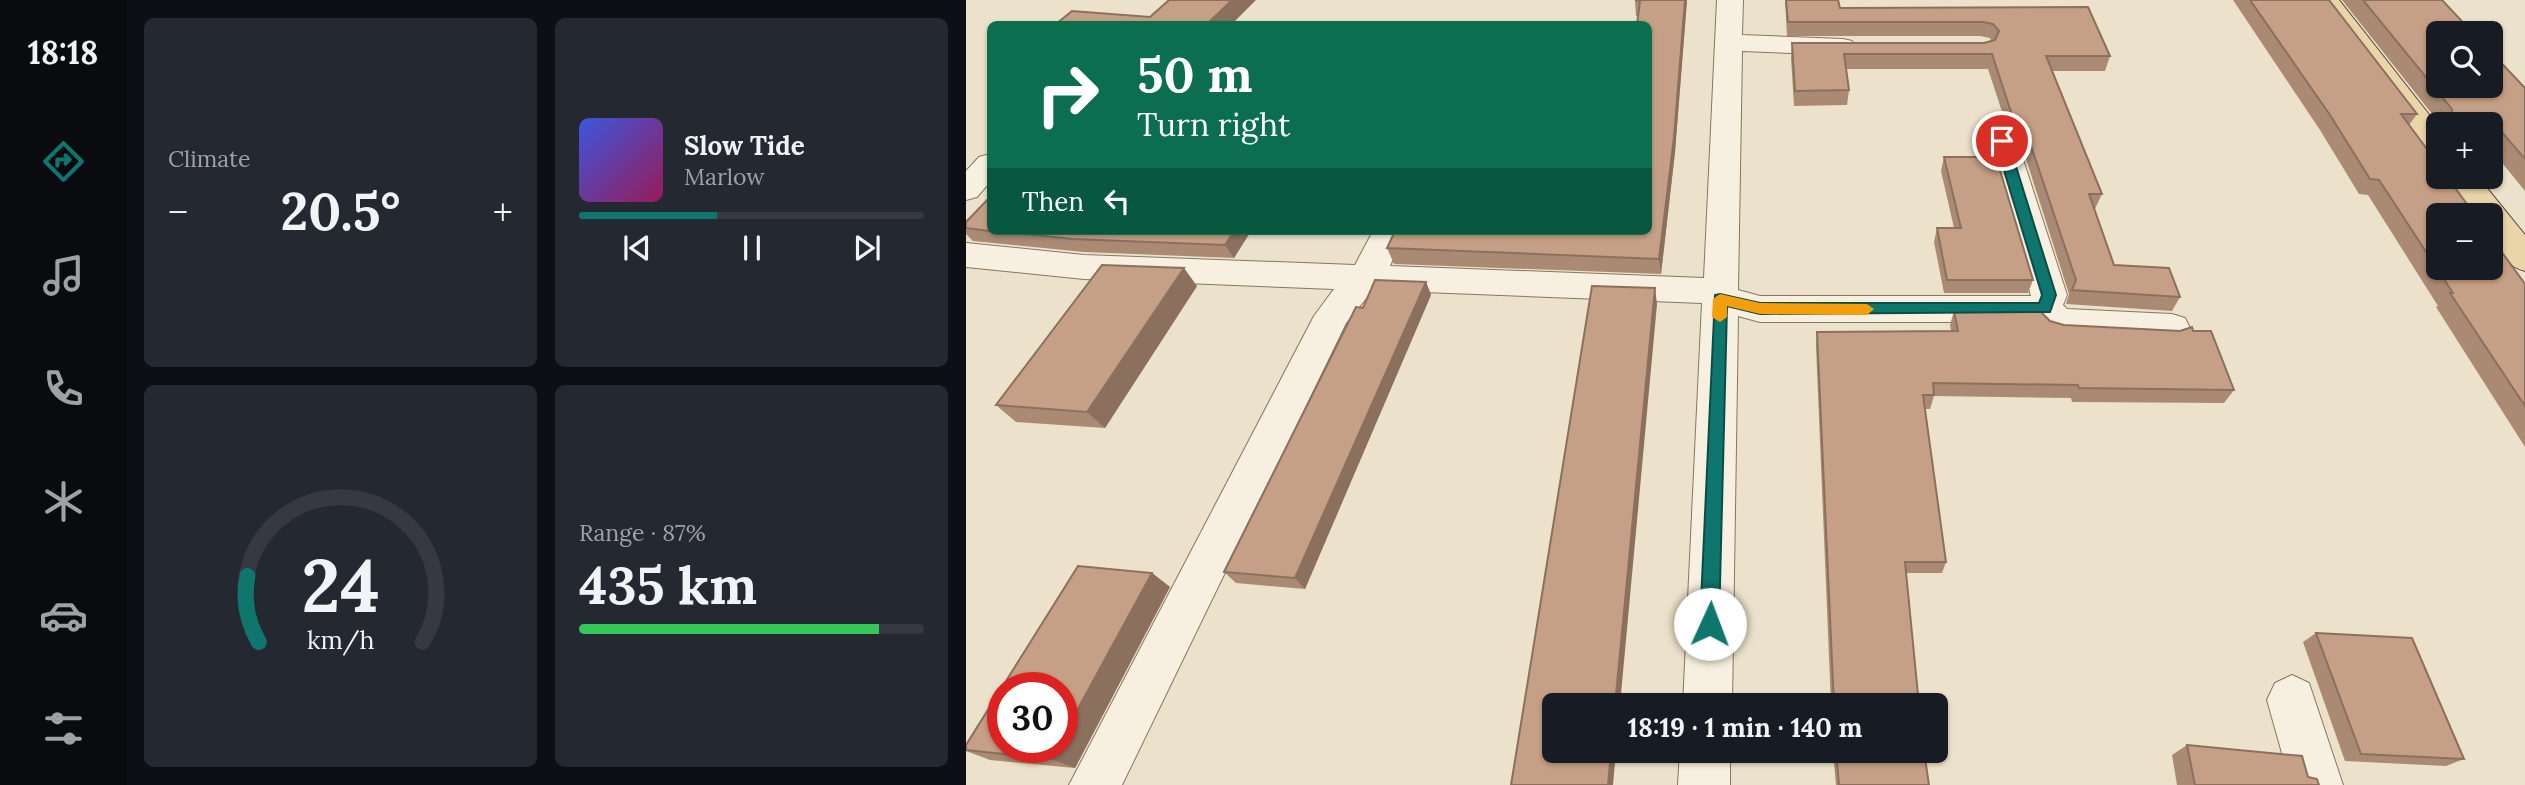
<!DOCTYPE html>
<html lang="en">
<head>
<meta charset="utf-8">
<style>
	:root { --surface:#171b24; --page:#242831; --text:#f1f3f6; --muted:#9ea1a6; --line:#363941; --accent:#0f766e }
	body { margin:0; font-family:Lora,serif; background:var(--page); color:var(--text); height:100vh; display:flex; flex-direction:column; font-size:26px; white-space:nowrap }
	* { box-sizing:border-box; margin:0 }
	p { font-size:23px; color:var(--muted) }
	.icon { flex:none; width:38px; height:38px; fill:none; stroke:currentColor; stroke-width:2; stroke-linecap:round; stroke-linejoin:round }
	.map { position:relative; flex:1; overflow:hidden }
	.sheet { display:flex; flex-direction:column; gap:18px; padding:18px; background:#0d0f14; width:840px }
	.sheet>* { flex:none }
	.guide { position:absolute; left:21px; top:21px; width:665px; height:214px; border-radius:10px; box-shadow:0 2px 5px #0004; background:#0b6e4f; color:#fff; overflow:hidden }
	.tools { position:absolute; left:1460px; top:21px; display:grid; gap:14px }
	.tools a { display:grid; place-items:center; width:77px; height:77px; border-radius:10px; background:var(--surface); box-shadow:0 2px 5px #0004; font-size:35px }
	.speed { position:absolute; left:21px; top:672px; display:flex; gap:14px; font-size:35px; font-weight:700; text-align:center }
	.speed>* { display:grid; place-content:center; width:91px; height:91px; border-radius:50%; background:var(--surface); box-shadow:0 2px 5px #0004; line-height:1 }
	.speed .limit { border:10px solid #d22; background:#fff; color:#111 }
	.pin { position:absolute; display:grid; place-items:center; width:60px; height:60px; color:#fff; margin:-30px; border:4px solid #fff; border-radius:50%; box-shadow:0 2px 7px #0007 }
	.me { position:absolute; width:77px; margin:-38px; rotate:2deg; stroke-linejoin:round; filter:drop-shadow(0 0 5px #0008) }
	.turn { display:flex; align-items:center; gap:24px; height:147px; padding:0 35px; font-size:32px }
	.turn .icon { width:91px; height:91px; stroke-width:2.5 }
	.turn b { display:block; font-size:49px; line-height:60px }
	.then { display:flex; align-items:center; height:66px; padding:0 35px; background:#0003; gap:14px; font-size:26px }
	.big { font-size:52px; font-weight:700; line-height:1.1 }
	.sheet .widget { flex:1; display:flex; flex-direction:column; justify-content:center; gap:10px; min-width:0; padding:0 24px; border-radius:10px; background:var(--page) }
	.sheet .dial { align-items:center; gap:0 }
	.dial svg { height:182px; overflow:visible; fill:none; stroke:var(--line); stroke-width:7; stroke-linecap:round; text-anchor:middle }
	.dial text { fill:var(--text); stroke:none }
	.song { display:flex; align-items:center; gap:21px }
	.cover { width:84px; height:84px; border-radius:10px; background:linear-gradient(135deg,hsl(230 70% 55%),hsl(330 70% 35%)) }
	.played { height:7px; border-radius:4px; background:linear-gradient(90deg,var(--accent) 40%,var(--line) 40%) }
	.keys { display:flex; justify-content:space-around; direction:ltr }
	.heat { display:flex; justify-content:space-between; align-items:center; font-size:38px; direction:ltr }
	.charge { height:10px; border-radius:5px; background:linear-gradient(90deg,#34c759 87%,var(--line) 0) }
	.sheet .tiles { flex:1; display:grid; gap:18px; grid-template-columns:repeat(2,1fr) }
	.trip { position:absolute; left:576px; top:693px; width:406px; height:70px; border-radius:10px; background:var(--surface); box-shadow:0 2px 5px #0004; font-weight:700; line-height:70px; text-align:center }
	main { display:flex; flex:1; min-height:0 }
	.dock { display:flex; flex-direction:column; width:126px; justify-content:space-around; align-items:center; background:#090b0e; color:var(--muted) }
	.dock .icon { width:49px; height:49px }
	.dock .on { color:var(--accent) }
	.dock b { font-size:32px; color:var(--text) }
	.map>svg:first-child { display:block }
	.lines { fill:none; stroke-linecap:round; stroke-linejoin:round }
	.minor-casing { stroke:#887561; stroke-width:2 }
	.major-casing { stroke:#564435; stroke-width:2 }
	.minor { fill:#f7efdf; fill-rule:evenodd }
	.major { fill:#ead5a9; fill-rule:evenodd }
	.wall { fill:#aa8a73 }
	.shaded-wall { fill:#8b705e }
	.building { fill:#c6a086; stroke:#8b705e; stroke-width:2 }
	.route { fill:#0f766e; stroke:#0a4d48; stroke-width:2 }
	.slow { fill:#f59e0b }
</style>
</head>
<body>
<main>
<nav class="dock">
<b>18:18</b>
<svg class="icon on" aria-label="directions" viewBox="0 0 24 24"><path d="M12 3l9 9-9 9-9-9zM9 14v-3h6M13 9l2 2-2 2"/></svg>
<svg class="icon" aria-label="music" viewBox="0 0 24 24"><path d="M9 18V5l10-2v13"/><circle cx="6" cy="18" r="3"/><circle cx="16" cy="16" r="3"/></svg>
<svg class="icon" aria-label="phone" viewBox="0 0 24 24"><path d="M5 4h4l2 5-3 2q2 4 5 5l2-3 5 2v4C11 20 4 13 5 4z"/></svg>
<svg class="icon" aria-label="climate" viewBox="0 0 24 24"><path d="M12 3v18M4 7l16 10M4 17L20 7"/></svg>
<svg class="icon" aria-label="car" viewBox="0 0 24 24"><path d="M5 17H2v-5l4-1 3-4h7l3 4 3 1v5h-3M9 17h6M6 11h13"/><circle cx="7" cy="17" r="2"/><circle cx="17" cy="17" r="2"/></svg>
<svg class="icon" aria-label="filters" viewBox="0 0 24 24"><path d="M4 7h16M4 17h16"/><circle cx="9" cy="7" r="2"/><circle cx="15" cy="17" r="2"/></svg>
</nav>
<section class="sheet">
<div class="tiles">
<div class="widget"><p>Climate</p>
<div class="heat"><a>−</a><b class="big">20.5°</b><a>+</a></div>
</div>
<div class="widget">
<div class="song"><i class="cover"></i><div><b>Slow Tide</b><p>Marlow</p></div></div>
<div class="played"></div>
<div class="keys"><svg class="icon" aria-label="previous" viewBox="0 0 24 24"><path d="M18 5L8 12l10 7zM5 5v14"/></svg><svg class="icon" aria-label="pause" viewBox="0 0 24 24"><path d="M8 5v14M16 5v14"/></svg><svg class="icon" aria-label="next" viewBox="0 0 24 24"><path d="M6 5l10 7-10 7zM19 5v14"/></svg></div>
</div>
<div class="widget dial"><svg viewBox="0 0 100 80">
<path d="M14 69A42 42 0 1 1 86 69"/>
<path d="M14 69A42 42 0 0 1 9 40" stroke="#0f766e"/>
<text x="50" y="56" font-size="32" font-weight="700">24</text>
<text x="50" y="72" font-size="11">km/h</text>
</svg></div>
<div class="widget"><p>Range · 87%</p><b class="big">435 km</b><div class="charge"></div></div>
</div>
</section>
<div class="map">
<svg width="1559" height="785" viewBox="0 0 1559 785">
	<rect width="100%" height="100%" fill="#ece2cc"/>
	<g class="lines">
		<defs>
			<path id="minor" d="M 751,0 L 777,0 L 776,35 L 877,39 L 886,41 L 890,47 L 886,53 L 877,55 L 776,51 L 772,290 L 794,296 L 1065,296 L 1021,141 L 1025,134 L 1036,132 L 1047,134 L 1051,141 L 1101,295 L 1097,305 L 1101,309 L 1206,314 L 1219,318 L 1224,328 L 1219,338 L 1206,342 L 1092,336 L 1079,332 L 1069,322 L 794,322 L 772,316 L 766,705 L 717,705 L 736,303 L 407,290 L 380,323 L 156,785 L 103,785 L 348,316 L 368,289 L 118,279 L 0,267 L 0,243 L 118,255 L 389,265 L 407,231 L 439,231 L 424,266 L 738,278 Z
				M 24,154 L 24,182 L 11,197 L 0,200 L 0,171 L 13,157 Z
				M 1326,675 L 1343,683 L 1377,785 L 1325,785 L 1301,700 L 1309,683 Z
				M 714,751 L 764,751 L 764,785 L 712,785 Z"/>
			<path id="major" d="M 1347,0 L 1373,0 L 1472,126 L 1472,155 L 1461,153 Z
				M 1480,177 L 1512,177 L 1559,235 L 1559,271 C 1534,264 1524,239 1524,215 L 1508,215 Z"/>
		</defs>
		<!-- minor casing -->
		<use href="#minor" class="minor-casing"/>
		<!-- major casing -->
		<use href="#major" class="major-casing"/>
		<!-- minor -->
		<use href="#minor" class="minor"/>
		<!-- major -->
		<use href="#major" class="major"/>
	</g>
	<!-- wall -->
	<path class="wall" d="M 669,0 L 721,0 L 709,152 L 695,274 L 428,264 L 421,248 L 682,231 L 672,16 L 670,16 Z
		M 819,0 L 872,0 L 874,8 L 1122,7 L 1144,56 L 1139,71 L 1086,71 L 1136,194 L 1129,209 L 1148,265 L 1214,297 L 1206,311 L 1100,304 L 1103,294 L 1054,140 L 1049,133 L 1042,130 L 1022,69 L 880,69 L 883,90 L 881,105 L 828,106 L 825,58 L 826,43 L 1018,43 L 1025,41 L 1024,38 L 1014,36 L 821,36 Z
		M 1267,0 L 1363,0 L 1451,114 L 1443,125 L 1559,284 L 1559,447 L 1470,307 L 1472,306 L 1402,195 L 1393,194 L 1354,130 Z
		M 1376,0 L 1476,0 L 1559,88 L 1559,191 L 1524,148 L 1524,124 L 1474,124 Z
		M 978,157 L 1067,280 L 1062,293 L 978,293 L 968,242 L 971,228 L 988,228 L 975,171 Z
		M 0,222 L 24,231 L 285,231 L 268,258 L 118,252 L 7,241 L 0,234 Z
		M 460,282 L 465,295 L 339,589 L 270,583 L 258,572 L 397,308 Z
		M 231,286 L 139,428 L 50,422 L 30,405 Z
		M 988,311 L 1084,321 L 1098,325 L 1227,331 L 1268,390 L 1258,403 L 1106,402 L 1105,398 L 968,396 L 964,409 L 959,409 L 980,562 L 976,573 L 940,573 L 953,705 L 865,705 L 850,346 L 851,332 L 985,331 L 984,325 Z
		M 186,573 L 204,587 L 109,768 L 24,760 L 0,751 L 0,745 Z
		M 1350,633 L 1498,759 L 1480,766 L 1379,761 L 1337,642 Z
		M 1221,745 L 1342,777 L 1353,785 L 1211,785 L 1206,755 Z
		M 867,751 L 958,751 L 963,785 L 870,785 Z"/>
	<!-- shaded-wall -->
	<path class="shaded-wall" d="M 266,0 L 290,0 L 266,24 L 241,24 Z
		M 719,0 L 721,0 L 709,152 L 695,274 L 693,259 Z
		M 268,231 L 285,231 L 268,258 L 259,245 Z
		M 218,268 L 231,286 L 139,428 L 121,412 Z
		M 460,282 L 465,295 L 339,589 L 329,578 Z
		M 689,288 L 691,304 L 654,705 L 649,705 Z
		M 186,573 L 204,587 L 109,768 L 85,759 L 91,747 L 96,747 L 96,738 Z
		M 645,751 L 650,751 L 647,785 L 642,785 Z"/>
	<!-- building -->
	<path class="building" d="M 203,0 L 266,0 L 241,24 L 90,24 L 106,11 L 184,17 Z
		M 669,0 L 719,0 L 708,137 L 693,259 L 421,248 L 429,231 L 682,231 L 682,24 L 671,24 L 674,1 Z
		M 820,0 L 872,0 L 874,8 L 1122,7 L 1144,56 L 1080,56 L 1136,194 L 1123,194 L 1148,265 L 1203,268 L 1214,297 L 1106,290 L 1110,280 L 1058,125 L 1054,118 L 1046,115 L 1026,54 L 878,54 L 883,90 L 829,91 L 826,43 L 1018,43 L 1029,40 L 1033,31 L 1027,24 L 1017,22 L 822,22 Z
		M 1284,0 L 1363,0 L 1451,114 L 1435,114 L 1472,164 L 1472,177 L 1481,177 L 1509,215 L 1472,215 L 1472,268 L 1524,268 L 1524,236 L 1559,284 L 1559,406 L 1484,293 L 1487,293 L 1413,180 L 1404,179 L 1364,115 Z
		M 1397,0 L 1476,0 L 1507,33 L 1472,33 L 1472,86 L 1524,86 L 1524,51 L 1559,88 L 1559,159 L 1522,116 L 1486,115 L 1486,109 Z
		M 978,157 L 1030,157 L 1067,280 L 981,280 L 971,228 L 995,228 Z
		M 24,197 L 24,231 L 0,228 L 0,222 Z
		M 27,231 L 268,231 L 259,245 L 107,239 Z
		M 136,265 L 218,268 L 121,412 L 30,405 Z
		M 409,280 L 460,282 L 329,578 L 258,572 L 390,307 L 397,308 Z
		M 626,286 L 689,288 L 649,705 L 588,705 L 588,751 L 645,751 L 642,785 L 545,785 Z
		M 988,311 L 1074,311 L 1084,321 L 1098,325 L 1214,331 L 1226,327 L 1227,331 L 1245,331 L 1268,390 L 1113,388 L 1112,385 L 967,383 L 968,395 L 957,395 L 980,562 L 939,562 L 953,705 L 868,705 L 851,332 L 992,331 Z
		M 112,566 L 186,573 L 96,738 L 96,688 L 37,688 L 37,747 L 91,747 L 85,759 L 0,750 L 0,745 Z
		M 1350,633 L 1446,638 L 1498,759 L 1395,754 Z
		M 1221,745 L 1336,756 L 1342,777 L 1351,779 L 1353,785 L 1229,785 Z
		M 870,751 L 958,751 L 963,785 L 873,785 Z"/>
	<!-- route -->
	<path class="route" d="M 1036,137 L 1042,141 L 1090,295 L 1084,312 L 794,314 L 761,306 L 753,624 L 750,631 L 744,633 L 737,631 L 734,624 L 749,295 L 754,294 L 794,303 L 1073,303 L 1076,295 L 1029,141 Z"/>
	<!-- slow -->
	<path class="slow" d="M 754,294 L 794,303 L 901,304 L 908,309 L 901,315 L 794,314 L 761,306 L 761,317 L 754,322 L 746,317 L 747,299 Z"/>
</svg>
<div class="tools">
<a><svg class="icon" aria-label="search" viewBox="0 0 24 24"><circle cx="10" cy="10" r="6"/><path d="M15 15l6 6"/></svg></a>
<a>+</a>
<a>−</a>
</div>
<div class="speed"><div class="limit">30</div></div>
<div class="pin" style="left:1036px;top:141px;background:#d93025"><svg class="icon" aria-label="arrive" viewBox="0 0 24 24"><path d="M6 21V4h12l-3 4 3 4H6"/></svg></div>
<svg class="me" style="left:744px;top:624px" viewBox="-20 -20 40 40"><circle r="19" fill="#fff"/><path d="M0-13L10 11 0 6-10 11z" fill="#0f766e"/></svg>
<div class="trip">18:19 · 1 min · 140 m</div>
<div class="guide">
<div class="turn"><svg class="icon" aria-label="right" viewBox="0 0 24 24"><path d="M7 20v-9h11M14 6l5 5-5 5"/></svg><div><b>50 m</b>Turn right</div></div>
<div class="then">Then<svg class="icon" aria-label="left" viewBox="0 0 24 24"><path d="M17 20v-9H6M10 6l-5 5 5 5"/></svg></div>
</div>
</div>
</main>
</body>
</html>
